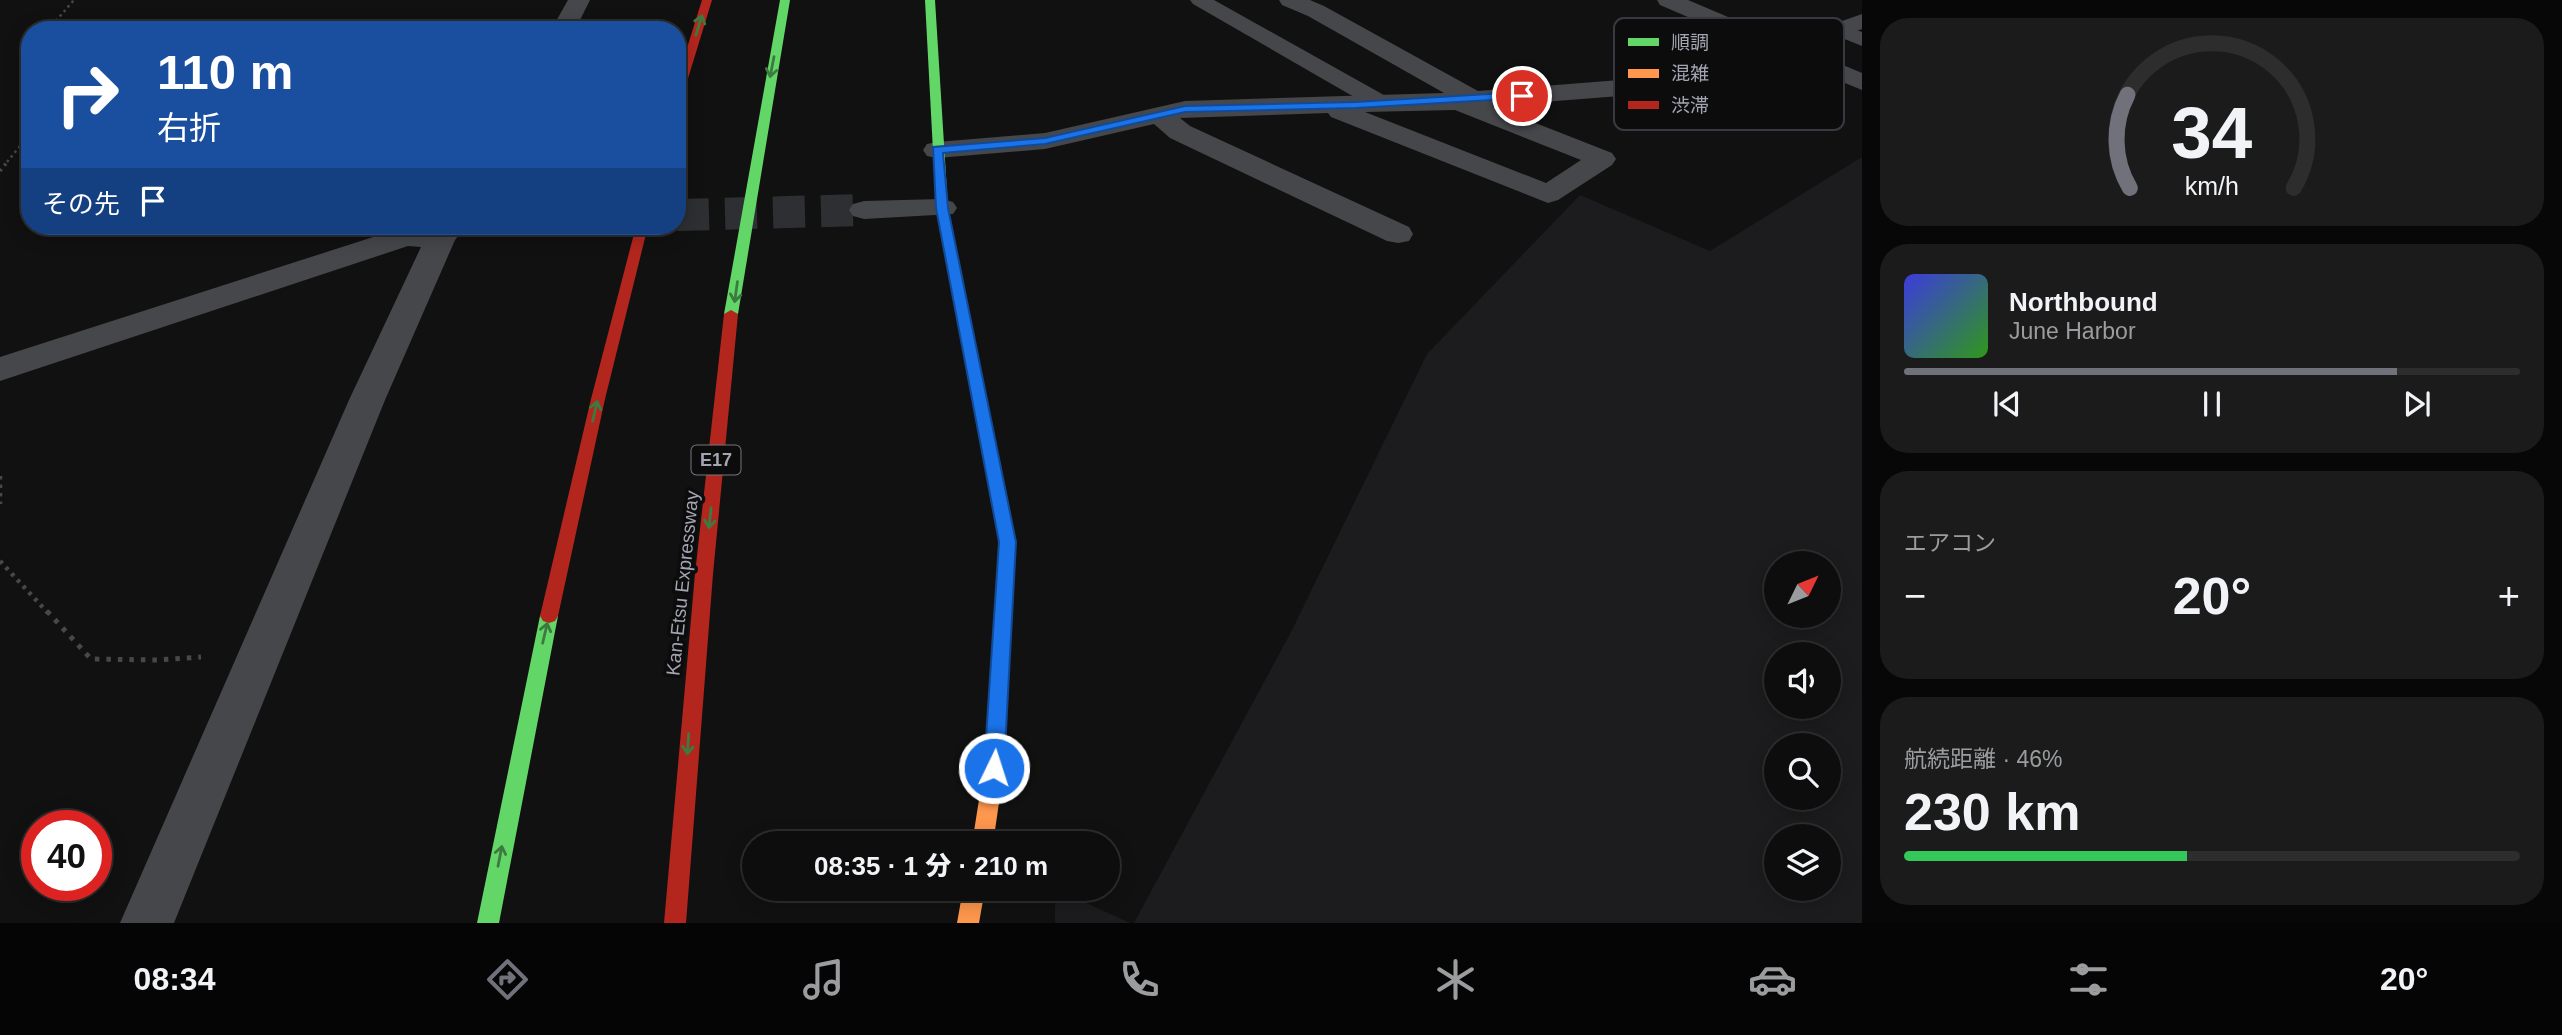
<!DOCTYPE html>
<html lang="ja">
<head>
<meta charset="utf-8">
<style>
	:root { --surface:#0d0d0e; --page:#1b1b1c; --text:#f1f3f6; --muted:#9a9c9e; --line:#2d2d2e; --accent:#70717a }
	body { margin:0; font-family:Arial,"Noto Sans JP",sans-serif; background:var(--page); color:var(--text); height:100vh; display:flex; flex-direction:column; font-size:26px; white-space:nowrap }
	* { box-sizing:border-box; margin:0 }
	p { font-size:23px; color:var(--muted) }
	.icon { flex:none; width:38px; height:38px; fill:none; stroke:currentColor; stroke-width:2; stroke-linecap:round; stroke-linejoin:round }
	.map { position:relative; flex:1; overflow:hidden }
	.side { display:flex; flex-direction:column; gap:18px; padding:18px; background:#070708; width:700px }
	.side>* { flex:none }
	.hud { position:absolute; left:21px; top:21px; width:665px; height:214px; border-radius:28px; box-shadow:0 4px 18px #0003,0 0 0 2px var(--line); background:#1a4fa0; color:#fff; overflow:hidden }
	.needle { width:46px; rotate:47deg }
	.fabs { position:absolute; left:1764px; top:551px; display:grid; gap:14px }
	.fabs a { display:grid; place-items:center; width:77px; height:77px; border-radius:50%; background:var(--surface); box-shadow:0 4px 18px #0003,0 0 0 2px var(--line); font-size:35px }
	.speed { position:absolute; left:21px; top:810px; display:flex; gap:14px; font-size:35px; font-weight:700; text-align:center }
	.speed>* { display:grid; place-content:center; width:91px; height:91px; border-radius:50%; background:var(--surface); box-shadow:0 4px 18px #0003,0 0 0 2px var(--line); line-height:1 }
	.speed .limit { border:10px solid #d22; background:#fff; color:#111 }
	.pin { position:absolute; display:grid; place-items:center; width:60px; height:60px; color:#fff; margin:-30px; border:4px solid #fff; border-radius:50%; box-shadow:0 2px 7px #0007 }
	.me { position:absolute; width:77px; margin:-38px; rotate:4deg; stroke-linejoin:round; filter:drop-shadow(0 0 5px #0008) }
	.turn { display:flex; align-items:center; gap:24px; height:147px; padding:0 21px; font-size:32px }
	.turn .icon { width:91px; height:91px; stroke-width:2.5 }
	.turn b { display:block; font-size:49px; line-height:60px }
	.then { display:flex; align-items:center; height:66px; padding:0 21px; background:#0003; gap:14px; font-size:26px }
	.big { font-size:52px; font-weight:800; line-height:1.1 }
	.side .tile { flex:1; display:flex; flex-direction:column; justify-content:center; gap:10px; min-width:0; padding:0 24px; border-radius:28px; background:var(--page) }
	.side .dial { align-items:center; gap:0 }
	.dial svg { height:182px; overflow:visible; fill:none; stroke:var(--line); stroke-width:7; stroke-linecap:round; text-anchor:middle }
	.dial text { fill:var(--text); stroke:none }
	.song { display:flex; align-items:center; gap:21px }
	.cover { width:84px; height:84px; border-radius:10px; background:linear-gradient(135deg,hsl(240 70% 55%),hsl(110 70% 35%)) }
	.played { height:7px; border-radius:4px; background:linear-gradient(90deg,var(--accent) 80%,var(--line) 80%) }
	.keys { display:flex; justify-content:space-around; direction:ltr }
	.heat { display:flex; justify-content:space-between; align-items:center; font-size:38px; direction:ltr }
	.charge { height:10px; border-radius:5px; background:linear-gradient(90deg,#34c759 46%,var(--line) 0) }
	.trip { position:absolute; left:742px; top:831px; width:378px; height:70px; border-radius:35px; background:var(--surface); box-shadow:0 4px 18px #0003,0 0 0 2px var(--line); font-weight:800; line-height:70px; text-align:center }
	.menu { display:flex; height:112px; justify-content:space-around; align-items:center; background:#050506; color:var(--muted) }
	.menu .icon { width:49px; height:49px }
	.menu .active { color:var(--accent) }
	.menu b { font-size:32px; color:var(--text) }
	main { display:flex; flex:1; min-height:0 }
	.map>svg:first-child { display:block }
	.built { fill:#1c1c1e; fill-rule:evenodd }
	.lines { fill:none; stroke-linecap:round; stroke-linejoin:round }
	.street-tunnel { stroke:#2e2f32; stroke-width:32; stroke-dasharray:32 16; stroke-linecap:butt }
	.path-far3 { stroke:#47474c; stroke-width:2.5; stroke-dasharray:2.5 3.5; stroke-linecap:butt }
	.path-far2 { stroke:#47474c; stroke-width:3.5; stroke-dasharray:2.5 4.5; stroke-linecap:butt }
	.path-far1 { stroke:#47474c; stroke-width:4.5; stroke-dasharray:3.5 5; stroke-linecap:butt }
	.path { stroke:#47474c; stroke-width:5; stroke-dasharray:4.5 7; stroke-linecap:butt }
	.lane { fill:#46474a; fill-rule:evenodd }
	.street { fill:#46474a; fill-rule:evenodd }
	.fast { fill:#63d668; fill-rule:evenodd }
	.slow { fill:#ff974d; fill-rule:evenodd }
	.jam { fill:#b3261e; fill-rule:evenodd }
	.oneway { stroke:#3c7b3f }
	.route { fill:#1a73e8; stroke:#114b97; stroke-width:2 }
	.labels { text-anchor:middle; stroke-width:7; stroke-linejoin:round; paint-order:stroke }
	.shield { fill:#0c0c0d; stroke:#767780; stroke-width:2 }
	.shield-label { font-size:18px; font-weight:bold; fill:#a3a5b2 }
	.street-label { font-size:19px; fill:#a3a5b2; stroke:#0c0c0d }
	.key { fill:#0c0c0d; stroke:#393a3f; stroke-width:2 }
	.key-label { font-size:19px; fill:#a3a5b2 }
</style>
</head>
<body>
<main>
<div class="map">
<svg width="1862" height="923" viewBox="0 0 1862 923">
	<rect width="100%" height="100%" fill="#111112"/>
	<!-- built -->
	<path class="built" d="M 1862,157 L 1862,923 L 1134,923 L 1291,632 L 1427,354 L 1580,195 L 1710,251 ZM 1776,564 L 1829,564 L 1829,616 L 1776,616 ZM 1776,654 L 1829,654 L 1829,707 L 1776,707 ZM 1776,746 L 1829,746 L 1829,798 L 1776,798 ZM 1776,836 L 1829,836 L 1829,889 L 1776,889 Z
		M 1055,889 L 1056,889 L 1130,923 L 1055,923 Z"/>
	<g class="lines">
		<!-- street-tunnel -->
		<path class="street-tunnel" d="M 677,215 L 864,210"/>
		<!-- path-far3 -->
		<path class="path-far3" d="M 48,30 L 74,0
			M 7,162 L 30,134"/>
		<!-- path-far2 -->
		<path class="path-far2" d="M 0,171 L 8,161"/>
		<!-- path-far1 -->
		<path class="path-far1" d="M 0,476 L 0,504
			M 0,561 L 48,613"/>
		<!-- path -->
		<path class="path" d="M 47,611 L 91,659 L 158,660 L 201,657"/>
		<!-- lane -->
		<path class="lane" d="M 1190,0 L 1214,0 L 1391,99 L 1394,104 L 1391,109 L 1375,109 L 1193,4 Z
			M 1839,24 L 1862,32 L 1862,46 L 1832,34 L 1829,30 L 1832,26 Z"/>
		<!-- street -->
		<path class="street" d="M 568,0 L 590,0 L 575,30 L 551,30 Z
			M 1279,0 L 1310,0 L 1324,6 L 1478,91 L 1620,80 L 1760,48 L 1660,5 L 1657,0 L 1688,0 L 1785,41 L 1862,14 L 1862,29 L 1807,50 L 1862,73 L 1862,90 L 1782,57 L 1620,96 L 1492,106 L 1612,153 L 1616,159 L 1612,165 L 1558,200 L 1548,203 L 1331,117 L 1328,113 L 1180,118 L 1190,126 L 1409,227 L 1413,234 L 1409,241 L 1398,243 L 1387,241 L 1170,138 L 1154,124 L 1045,149 L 937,158 L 927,156 L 923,150 L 927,144 L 937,142 L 1045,133 L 1185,101 L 1444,93 L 1308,16 L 1282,5 ZM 1455,110 L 1581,160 L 1546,183 L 1365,112 Z
			M 942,199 L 953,202 L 957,208 L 953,214 L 864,219 L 853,216 L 849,210 L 853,204 L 864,201 Z
			M 435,226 L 466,226 L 455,240 L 385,400 L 174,923 L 120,923 L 349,400 L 421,247 L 408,246 L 0,381 L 0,357 L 395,230 L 406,228 L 433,229 Z"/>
		<!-- fast -->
		<path class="fast" d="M 780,0 L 790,0 L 738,314 L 731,318 L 724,314 Z
			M 925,0 L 935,0 L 948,208 L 1007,496 L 1005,500 L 993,500 L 991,496 L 936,208 Z
			M 549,609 L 555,611 L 558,616 L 499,923 L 477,923 L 540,616 L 543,611 Z"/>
		<!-- slow -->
		<path class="slow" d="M 999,490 L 1005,492 L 1007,496 L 1016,542 L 1004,768 L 993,844 L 972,844 L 984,768 L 1000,542 L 991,496 L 993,492 Z
			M 963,889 L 985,889 L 979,923 L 957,923 Z"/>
		<!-- jam -->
		<path class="jam" d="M 702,0 L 712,0 L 682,98 L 677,101 L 677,80 Z
			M 636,226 L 648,226 L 605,399 L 558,616 L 555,621 L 549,623 L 543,621 L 540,616 L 591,399 Z
			M 731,310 L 738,314 L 713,574 L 686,923 L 664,923 L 695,574 L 724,314 Z"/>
	</g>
	<!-- one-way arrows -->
	<defs><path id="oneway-shaft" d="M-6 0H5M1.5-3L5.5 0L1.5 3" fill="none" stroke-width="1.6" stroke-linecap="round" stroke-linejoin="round" transform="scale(1.75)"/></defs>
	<g class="oneway">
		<use href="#oneway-shaft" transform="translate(699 25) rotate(-73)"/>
		<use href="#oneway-shaft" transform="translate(772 67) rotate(101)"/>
		<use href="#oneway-shaft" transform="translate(736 292) rotate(98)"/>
		<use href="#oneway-shaft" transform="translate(595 411) rotate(-77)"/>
		<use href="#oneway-shaft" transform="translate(710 518) rotate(96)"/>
		<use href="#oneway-shaft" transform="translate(545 633) rotate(-77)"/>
		<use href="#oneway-shaft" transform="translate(688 744) rotate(94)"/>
		<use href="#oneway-shaft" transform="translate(500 856) rotate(-79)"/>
	</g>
	<!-- route -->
	<path class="route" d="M 1522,92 L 1526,93 L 1526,98 L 1356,108 L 1185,112 L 1045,144 L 943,153 L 948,208 L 1016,542 L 1004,768 L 1002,774 L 994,777 L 987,774 L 984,768 L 999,542 L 936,208 L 933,147 L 1045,138 L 1185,106 L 1356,102 Z"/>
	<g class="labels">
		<!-- shield labels -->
		<rect class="shield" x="691.5" y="445.5" width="49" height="29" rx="5"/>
		<g class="shield-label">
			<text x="716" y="466">E17</text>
		</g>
		<!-- street labels -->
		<g class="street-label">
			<text transform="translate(682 583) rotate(-84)" y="7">Kan-Etsu Expressway</text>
		</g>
	</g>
	<!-- legend -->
	<rect x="1614" y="18" width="230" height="112" rx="10" class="key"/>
	<rect x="1628" y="38" width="31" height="8" fill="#63d668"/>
	<rect x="1628" y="69" width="31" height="9" fill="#ff974d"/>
	<rect x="1628" y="101" width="31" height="8" fill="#b3261e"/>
	<g class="key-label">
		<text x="1671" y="49">順調</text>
		<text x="1671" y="80">混雑</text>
		<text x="1671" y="112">渋滞</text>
	</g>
</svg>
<div class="fabs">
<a><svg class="needle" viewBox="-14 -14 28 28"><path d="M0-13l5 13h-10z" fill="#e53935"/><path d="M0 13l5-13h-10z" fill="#9a9c9e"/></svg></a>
<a><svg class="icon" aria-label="sound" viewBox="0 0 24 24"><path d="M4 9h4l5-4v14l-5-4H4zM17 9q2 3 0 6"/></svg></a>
<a><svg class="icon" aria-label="search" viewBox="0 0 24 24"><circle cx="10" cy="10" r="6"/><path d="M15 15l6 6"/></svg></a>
<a><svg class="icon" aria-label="layers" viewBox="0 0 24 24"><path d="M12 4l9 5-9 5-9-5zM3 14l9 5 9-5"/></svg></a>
</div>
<div class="speed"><div class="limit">40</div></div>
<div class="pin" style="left:1522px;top:96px;background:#d93025"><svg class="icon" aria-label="arrive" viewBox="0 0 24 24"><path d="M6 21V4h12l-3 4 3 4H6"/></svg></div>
<svg class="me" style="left:994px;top:768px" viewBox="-20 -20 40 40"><circle r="17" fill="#1a73e8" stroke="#fff" stroke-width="3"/><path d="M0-11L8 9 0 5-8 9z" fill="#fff"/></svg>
<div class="trip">08:35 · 1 分 · 210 m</div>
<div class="hud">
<div class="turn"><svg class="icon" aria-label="right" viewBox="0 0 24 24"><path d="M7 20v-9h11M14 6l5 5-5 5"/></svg><div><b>110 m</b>右折</div></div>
<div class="then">その先<svg class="icon" aria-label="arrive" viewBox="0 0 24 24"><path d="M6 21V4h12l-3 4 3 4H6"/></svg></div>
</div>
</div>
<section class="side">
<div class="tile dial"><svg viewBox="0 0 100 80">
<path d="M14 69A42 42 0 1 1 86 69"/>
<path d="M14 69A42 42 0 0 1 13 28" stroke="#70717a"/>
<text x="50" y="56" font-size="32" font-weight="700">34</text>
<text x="50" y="72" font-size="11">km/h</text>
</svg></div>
<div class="tile">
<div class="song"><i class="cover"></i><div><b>Northbound</b><p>June Harbor</p></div></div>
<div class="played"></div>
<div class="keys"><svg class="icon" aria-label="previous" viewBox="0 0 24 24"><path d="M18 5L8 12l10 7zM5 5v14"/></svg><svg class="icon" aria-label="pause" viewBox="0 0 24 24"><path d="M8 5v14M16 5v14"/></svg><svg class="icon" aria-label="next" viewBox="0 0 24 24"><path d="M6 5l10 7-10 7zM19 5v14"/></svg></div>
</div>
<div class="tile"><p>エアコン</p>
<div class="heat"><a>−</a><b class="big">20°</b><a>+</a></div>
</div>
<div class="tile"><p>航続距離 · 46%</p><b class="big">230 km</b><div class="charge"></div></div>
</section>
</main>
<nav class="menu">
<b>08:34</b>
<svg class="icon active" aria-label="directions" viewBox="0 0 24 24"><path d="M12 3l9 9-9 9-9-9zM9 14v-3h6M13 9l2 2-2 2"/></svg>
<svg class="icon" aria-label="music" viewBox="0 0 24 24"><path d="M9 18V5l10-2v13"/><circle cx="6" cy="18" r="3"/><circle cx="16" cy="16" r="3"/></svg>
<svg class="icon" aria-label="phone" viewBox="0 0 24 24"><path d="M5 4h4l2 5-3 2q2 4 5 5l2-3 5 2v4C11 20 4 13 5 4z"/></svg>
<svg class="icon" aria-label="climate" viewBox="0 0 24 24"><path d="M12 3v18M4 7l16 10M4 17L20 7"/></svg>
<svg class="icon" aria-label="car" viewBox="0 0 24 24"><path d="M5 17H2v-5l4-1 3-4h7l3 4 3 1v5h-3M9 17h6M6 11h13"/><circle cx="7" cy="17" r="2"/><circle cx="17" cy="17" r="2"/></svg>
<svg class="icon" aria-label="filters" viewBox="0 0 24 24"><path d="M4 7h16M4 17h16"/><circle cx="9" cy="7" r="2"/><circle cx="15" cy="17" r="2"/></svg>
<b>20°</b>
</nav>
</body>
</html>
